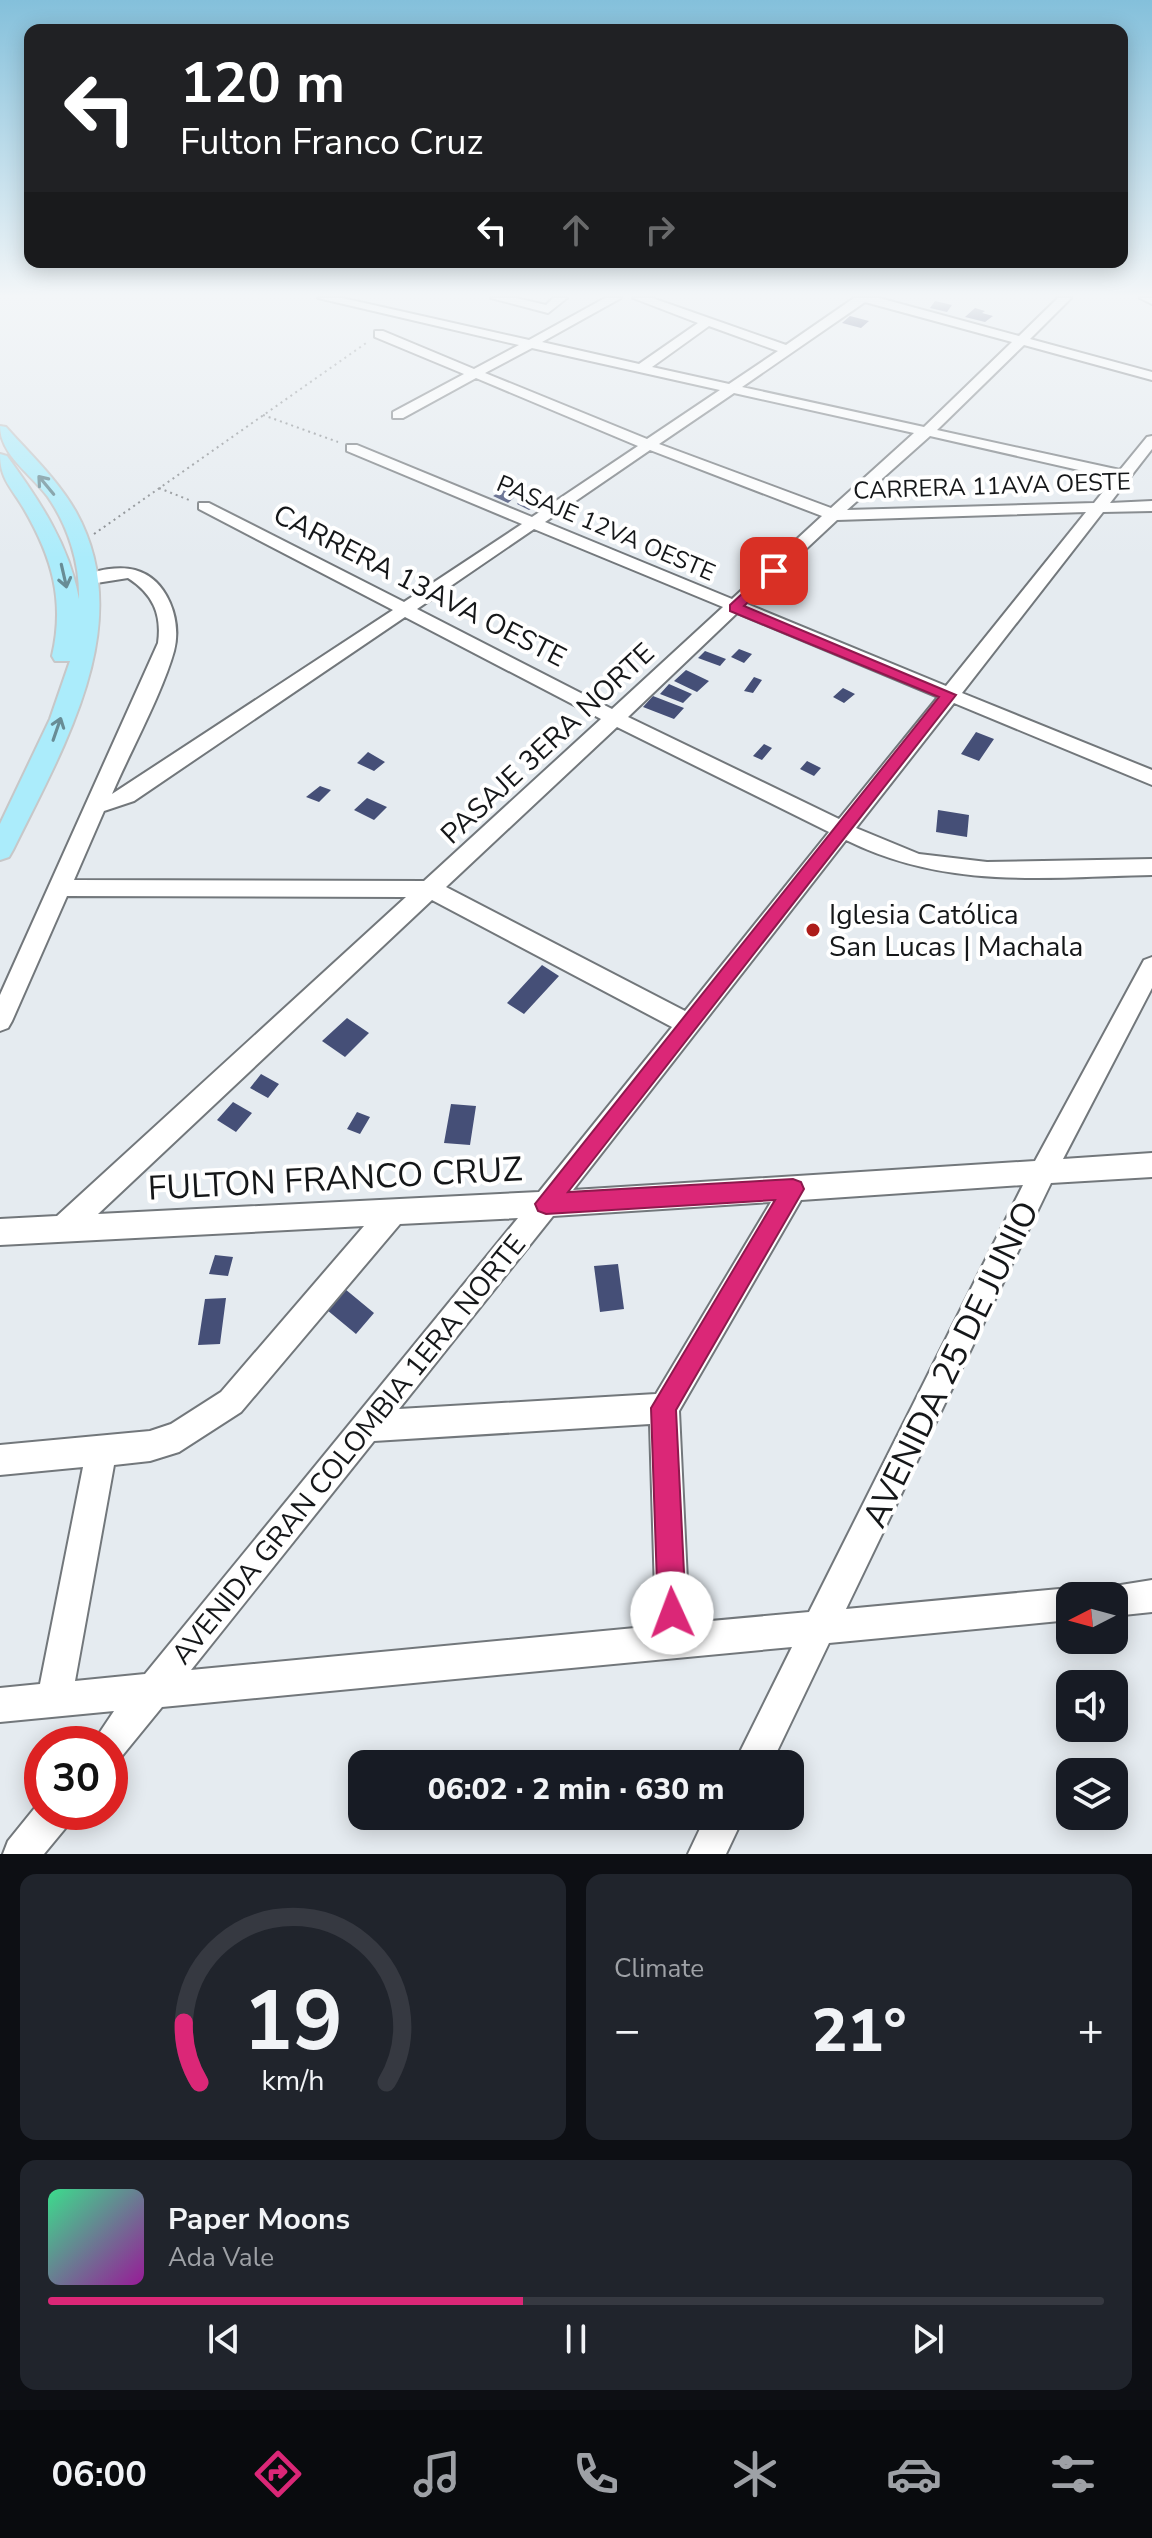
<!DOCTYPE html>
<html lang="en">
<head>
<meta charset="utf-8">
<style>
	:root { --surface:#171b24; --page:#20242c; --text:#f1f3f6; --muted:#9ea1a6; --line:#363941; --accent:#db2777 }
	body { margin:0; font-family:"Nunito Sans",sans-serif; background:var(--page); color:var(--text); height:100vh; display:flex; flex-direction:column; font-size:30px; white-space:nowrap }
	* { box-sizing:border-box; margin:0 }
	p { font-size:26px; color:var(--muted) }
	.icon { flex:none; width:44px; height:44px; fill:none; stroke:currentColor; stroke-width:2; stroke-linecap:round; stroke-linejoin:round }
	.map { position:relative; height:1854px; overflow:hidden }
	.drawer { display:flex; flex-direction:column; gap:20px; padding:20px; background:#0d0f14; flex:1 }
	.drawer>* { flex:none }
	.hud { position:absolute; left:24px; top:24px; width:1104px; height:244px; border-radius:16px; box-shadow:0 4px 20px #0003; background:#202124; color:#fff; overflow:hidden }
	.needle { width:52px; rotate:264deg }
	.tools { position:absolute; left:1056px; top:1582px; display:grid; gap:16px }
	.tools a { display:grid; place-items:center; width:72px; height:72px; border-radius:16px; background:var(--surface); box-shadow:0 4px 20px #0003; font-size:40px }
	.speed { position:absolute; left:24px; top:1726px; display:flex; gap:16px; font-size:40px; font-weight:700; text-align:center }
	.speed>* { display:grid; place-content:center; width:104px; height:104px; border-radius:50%; background:var(--surface); box-shadow:0 4px 20px #0003; line-height:1 }
	.speed .limit { border:12px solid #d22; background:#fff; color:#111 }
	.pin { position:absolute; display:grid; place-items:center; width:68px; height:68px; color:#fff; margin:-34px; border-radius:16px; box-shadow:0 4px 12px #0006 }
	.me { position:absolute; width:88px; margin:-44px; rotate:358deg; stroke-linejoin:round; filter:drop-shadow(0 0 6px #0008) }
	.turn { display:flex; align-items:center; gap:28px; height:168px; padding:0 24px; font-size:36px }
	.turn .icon { width:104px; height:104px; stroke-width:2.5 }
	.turn b { display:block; font-size:56px; line-height:68px }
	.lanes { display:flex; align-items:center; height:76px; padding:0 24px; background:#0003; justify-content:center; gap:40px; direction:ltr }
	.lanes .off { opacity:.35 }
	.big { font-size:60px; font-weight:800; line-height:1.1 }
	.drawer .widget { flex:1; display:flex; flex-direction:column; justify-content:center; gap:12px; min-width:0; padding:0 28px; border-radius:16px; background:var(--page) }
	.drawer .dial { align-items:center; gap:0 }
	.dial svg { height:208px; overflow:visible; fill:none; stroke:var(--line); stroke-width:7; stroke-linecap:round; text-anchor:middle }
	.dial text { fill:var(--text); stroke:none }
	.song { display:flex; align-items:center; gap:24px }
	.cover { width:96px; height:96px; border-radius:12px; background:linear-gradient(135deg,hsl(150 70% 55%),hsl(300 70% 35%)) }
	.played { height:8px; border-radius:4px; background:linear-gradient(90deg,var(--accent) 45%,var(--line) 45%) }
	.keys { display:flex; justify-content:space-around; direction:ltr }
	.heat { display:flex; justify-content:space-between; align-items:center; font-size:44px; direction:ltr }
	.drawer .tiles { flex:1; display:grid; gap:20px; grid-template-columns:1fr 1fr }
	.widget:last-child { grid-column:span 2 }
	.trip { position:absolute; left:348px; top:1750px; width:456px; height:80px; border-radius:16px; background:var(--surface); box-shadow:0 4px 20px #0003; font-weight:800; line-height:80px; text-align:center }
	.dock { display:flex; height:128px; justify-content:space-around; align-items:center; background:#090b0e; color:var(--muted) }
	.dock .icon { width:56px; height:56px }
	.dock .active { color:var(--accent) }
	.dock b { font-size:36px; color:var(--text) }
	.map>svg:first-child { display:block }
	.building { fill:#454f77 }
	.lines { fill:none; stroke-linecap:round; stroke-linejoin:round }
	.minor-casing { stroke:#72777b; stroke-width:4 }
	.major-casing { stroke:#c7c7c8; stroke-width:4 }
	.path { stroke:#82868a; stroke-width:2; stroke-dasharray:2 4; stroke-linecap:butt }
	.minor { fill:#fff; fill-rule:evenodd }
	.major { fill:#abecfb; fill-rule:evenodd }
	.oneway { stroke:#688c95 }
	.route { fill:#db2777; stroke:#8e194d; stroke-width:2 }
	.poi-dot { fill:#ad1c1a; stroke:#fff; stroke-width:3 }
	.labels { text-anchor:middle; stroke-width:8; stroke-linejoin:round; paint-order:stroke }
	.far-street-label { font-size:24px; fill:#151719; stroke:#fff }
	.street-label { font-size:28px; fill:#151719; stroke:#fff }
	.poi-label { font-size:28px; fill:#151719; stroke:#fff; text-anchor:start }
	.near-street-label { font-size:34px; fill:#151719; stroke:#fff }
</style>
</head>
<body>
<div class="map">
<svg width="1152" height="1854" viewBox="0 0 1152 1854">
	<rect width="100%" height="100%" fill="#e5ebf0"/>
	<!-- building -->
	<path class="building" d="M 935,301 L 952,305 L 947,312 L 930,308 Z
		M 975,308 L 985,311 L 982,313 L 993,316 L 985,322 L 965,317 Z
		M 850,316 L 869,321 L 861,328 L 842,323 Z
		M 505,489 L 516,496 L 508,503 L 493,496 Z
		M 523,497 L 541,503 L 529,510 L 517,504 Z
		M 739,649 L 752,654 L 744,663 L 731,657 Z
		M 705,651 L 726,659 L 720,666 L 698,658 Z
		M 686,670 L 709,681 L 697,692 L 674,681 Z
		M 754,677 L 762,680 L 753,693 L 744,691 Z
		M 669,684 L 692,694 L 683,703 L 660,694 Z
		M 843,688 L 855,694 L 844,703 L 833,697 Z
		M 653,696 L 684,708 L 674,719 L 643,707 Z
		M 976,732 L 994,739 L 979,761 L 961,754 Z
		M 764,744 L 772,748 L 762,760 L 753,756 Z
		M 368,752 L 385,762 L 374,771 L 357,763 Z
		M 807,761 L 821,768 L 814,776 L 800,769 Z
		M 320,786 L 331,790 L 319,802 L 306,797 Z
		M 367,798 L 387,807 L 374,820 L 354,810 Z
		M 938,810 L 969,815 L 967,837 L 936,832 Z
		M 542,965 L 559,976 L 524,1014 L 507,1003 Z
		M 347,1018 L 369,1033 L 345,1057 L 322,1041 Z
		M 261,1074 L 279,1084 L 268,1098 L 250,1088 Z
		M 233,1102 L 252,1113 L 236,1132 L 217,1120 Z
		M 451,1104 L 476,1106 L 470,1145 L 444,1143 Z
		M 357,1112 L 370,1117 L 360,1134 L 347,1129 Z
		M 215,1255 L 233,1257 L 228,1276 L 209,1274 Z
		M 618,1264 L 624,1309 L 600,1312 L 594,1266 Z
		M 339,1284 L 374,1313 L 356,1334 L 321,1305 Z
		M 226,1298 L 220,1344 L 198,1345 L 205,1299 Z"/>
	<g class="lines">
		<defs>
			<path id="minor" d="M 318,298 L 342,298 L 529,340 L 605,298 L 621,298 L 542,342 L 639,364 L 698,323 L 633,298 L 652,298 L 786,345 L 854,298 L 879,298 L 1019,336 L 1058,298 L 1071,298 L 1030,339 L 1152,372 L 1152,380 L 1024,345 L 937,430 L 1120,470 L 1147,437 L 1152,436 L 1152,449 L 1110,503 L 1152,501 L 1152,511 L 1103,512 L 962,693 L 1152,770 L 1152,785 L 954,703 L 856,828 L 919,854 L 987,862 L 1152,859 L 1152,875 C 1044,877 947,890 846,840 L 573,1190 L 1035,1161 L 1144,960 L 1152,957 L 1152,988 L 1063,1159 L 1152,1153 L 1152,1177 L 1051,1183 L 846,1609 L 1070,1588 L 1083,1596 L 1070,1596 L 1070,1620 L 829,1643 L 771,1764 L 734,1764 L 792,1647 L 162,1707 L 122,1756 L 110,1762 L 110,1744 L 92,1744 L 114,1711 L 0,1722 L 0,1688 L 40,1684 L 83,1467 L 0,1475 L 0,1445 L 150,1431 L 171,1424 L 221,1392 L 364,1226 L 0,1245 L 0,1219 L 57,1216 L 406,897 L 67,896 L 12,1021 L 8,1028 L 0,1031 L 0,995 L 158,643 C 162,614 153,594 128,578 L 90,584 L 82,579 C 92,569 121,566 135,570 C 168,579 182,621 174,651 C 162,694 130,752 112,794 L 393,610 L 199,509 L 199,503 L 209,503 L 404,602 L 522,524 L 347,451 L 347,445 L 357,445 L 532,517 L 638,446 L 476,378 L 403,418 L 393,418 L 393,412 L 464,374 L 375,337 L 375,331 L 383,331 L 474,369 L 519,345 ZM 865,302 L 1012,342 L 924,427 L 742,387 ZM 709,326 L 778,351 L 729,384 L 652,367 ZM 532,348 L 720,390 L 647,439 L 485,373 ZM 734,393 L 914,433 L 831,508 L 659,444 ZM 930,436 L 1114,478 L 1094,503 L 847,510 ZM 650,450 L 822,516 L 732,599 L 545,522 ZM 1086,512 L 946,686 L 747,604 L 837,520 ZM 534,529 L 723,607 L 612,709 L 417,609 ZM 737,613 L 938,697 L 839,819 L 628,717 ZM 405,617 L 601,719 L 424,881 L 74,880 L 104,811 L 134,801 ZM 617,727 L 829,832 L 685,1011 L 446,887 ZM 432,900 L 672,1027 L 539,1192 L 98,1214 ZM 1023,1185 L 809,1612 L 689,1623 L 679,1411 L 801,1200 ZM 771,1202 L 656,1394 L 399,1409 L 553,1216 ZM 518,1218 L 145,1674 L 75,1681 L 114,1465 L 150,1461 L 179,1452 L 241,1412 L 400,1224 ZM 650,1424 L 656,1626 L 191,1670 L 374,1441 Z
				M 491,298 L 516,298 L 546,305 L 553,298 L 567,298 L 548,313 Z
				M 1140,298 L 1152,298 L 1152,304 Z
				M 1152,1580 L 1152,1612 L 1114,1616 L 1114,1596 L 1099,1596 L 1102,1588 Z
				M 42,1799 L 42,1812 L 73,1812 L 68,1825 L 44,1854 L 3,1854 L 8,1841 Z
				M 706,1816 L 744,1816 L 726,1854 L 688,1854 Z"/>
			<path id="major" d="M 0,426 L 6,427 C 30,454 58,480 76,512 C 138,624 63,748 13,850 L 9,857 L 0,860 L 0,824 L 50,719 L 70,661 L 55,661 L 52,656 C 65,601 52,557 24,509 C 12,488 0,480 0,454 L 7,456 C 39,500 69,544 79,599 C 80,563 68,526 48,497 C 31,474 0,455 0,426 Z"/>
		</defs>
		<!-- minor casing -->
		<use href="#minor" class="minor-casing"/>
		<!-- major casing -->
		<use href="#major" class="major-casing"/>
		<!-- path -->
		<path class="path" d="M 263,415 L 338,442
			M 159,488 L 189,500
			M 94,534 L 369,341"/>
		<!-- minor -->
		<use href="#minor" class="minor"/>
		<!-- major -->
		<use href="#major" class="major"/>
	</g>
	<!-- one-way arrows -->
	<defs><path id="oneway-shaft" d="M-6 0H5M1.5-3L5.5 0L1.5 3" fill="none" stroke-width="1.6" stroke-linecap="round" stroke-linejoin="round" transform="scale(2)"/></defs>
	<g class="oneway">
		<use href="#oneway-shaft" transform="translate(46 485) rotate(-130)"/>
		<use href="#oneway-shaft" transform="translate(64 576) rotate(77)"/>
		<use href="#oneway-shaft" transform="translate(57 729) rotate(-71)"/>
	</g>
	<!-- sky -->
	<linearGradient id="sky" x2="0" y2="1"><stop stop-color="#84c0db"/><stop offset="0.53" stop-color="#f3f6f8"/><stop offset="1" stop-color="#f3f6f8" stop-opacity="0"/></linearGradient>
	<rect width="1152" height="558" fill="url(#sky)"/>
	<!-- route -->
	<path class="route" d="M 770,568 L 781,571 L 744,606 L 956,695 L 568,1192 L 793,1179 L 801,1182 L 804,1189 L 676,1410 L 686,1613 L 682,1622 L 672,1626 L 662,1622 L 658,1613 L 651,1408 L 775,1200 L 546,1214 L 538,1211 L 535,1204 L 939,697 L 730,611 L 730,605 Z"/>
	<!-- markers -->
	<circle class="poi-dot" cx="813" cy="930" r="8"/>
	<g class="labels">
		<!-- far-street labels -->
		<g class="far-street-label">
			<text transform="translate(992 486) rotate(-2)" y="8">CARRERA 11AVA OESTE</text>
			<text transform="translate(606 528) rotate(23)" y="8">PASAJE 12VA OESTE</text>
		</g>
		<!-- street labels -->
		<g class="street-label">
			<text transform="translate(420 585) rotate(27)" y="10">CARRERA 13AVA OESTE</text>
			<text transform="translate(547 743) rotate(-43)" y="10">PASAJE 3ERA NORTE</text>
			<text transform="translate(348 1449) rotate(-51)" y="10">AVENIDA GRAN COLOMBIA 1ERA NORTE</text>
		</g>
		<!-- poi labels -->
		<g class="poi-label">
			<text x="829" y="924">Iglesia Católica<tspan x="829" dy="32">San Lucas | Machala</tspan></text>
		</g>
		<!-- near-street labels -->
		<g class="near-street-label">
			<text transform="translate(335 1178) rotate(-3)" y="12">FULTON FRANCO CRUZ</text>
			<text transform="translate(950 1364) rotate(-64)" y="12">AVENIDA 25 DE JUNIO</text>
		</g>
	</g>
</svg>
<div class="tools">
<a><svg class="needle" viewBox="-14 -14 28 28"><path d="M0-13l5 13h-10z" fill="#e53935"/><path d="M0 13l5-13h-10z" fill="#9ea1a6"/></svg></a>
<a><svg class="icon" aria-label="sound" viewBox="0 0 24 24"><path d="M4 9h4l5-4v14l-5-4H4zM17 9q2 3 0 6"/></svg></a>
<a><svg class="icon" aria-label="layers" viewBox="0 0 24 24"><path d="M12 4l9 5-9 5-9-5zM3 14l9 5 9-5"/></svg></a>
</div>
<div class="speed"><div class="limit">30</div></div>
<div class="pin" style="left:774px;top:571px;background:#d93025"><svg class="icon" aria-label="arrive" viewBox="0 0 24 24"><path d="M6 21V4h12l-3 4 3 4H6"/></svg></div>
<svg class="me" style="left:672px;top:1613px" viewBox="-20 -20 40 40"><circle r="19" fill="#fff"/><path d="M0-13L10 11 0 6-10 11z" fill="#db2777"/></svg>
<div class="trip">06:02 · 2 min · 630 m</div>
<div class="hud">
<div class="turn"><svg class="icon" aria-label="left" viewBox="0 0 24 24"><path d="M17 20v-9H6M10 6l-5 5 5 5"/></svg><div><b>120 m</b>Fulton Franco Cruz</div></div>
<div class="lanes"><svg class="icon" aria-label="left" viewBox="0 0 24 24"><path d="M17 20v-9H6M10 6l-5 5 5 5"/></svg><svg class="icon off" aria-label="ahead" viewBox="0 0 24 24"><path d="M12 20V5M6 11l6-6 6 6"/></svg><svg class="icon off" aria-label="right" viewBox="0 0 24 24"><path d="M7 20v-9h11M14 6l5 5-5 5"/></svg></div>
</div>
</div>
<section class="drawer">
<div class="tiles">
<div class="widget dial"><svg viewBox="0 0 100 80">
<path d="M14 69A42 42 0 1 1 86 69"/>
<path d="M14 69A42 42 0 0 1 8 46" stroke="#db2777"/>
<text x="50" y="56" font-size="32" font-weight="700">19</text>
<text x="50" y="72" font-size="11">km/h</text>
</svg></div>
<div class="widget"><p>Climate</p>
<div class="heat"><a>−</a><b class="big">21°</b><a>+</a></div>
</div>
<div class="widget">
<div class="song"><i class="cover"></i><div><b>Paper Moons</b><p>Ada Vale</p></div></div>
<div class="played"></div>
<div class="keys"><svg class="icon" aria-label="previous" viewBox="0 0 24 24"><path d="M18 5L8 12l10 7zM5 5v14"/></svg><svg class="icon" aria-label="pause" viewBox="0 0 24 24"><path d="M8 5v14M16 5v14"/></svg><svg class="icon" aria-label="next" viewBox="0 0 24 24"><path d="M6 5l10 7-10 7zM19 5v14"/></svg></div>
</div>
</div>
</section>
<nav class="dock">
<b>06:00</b>
<svg class="icon active" aria-label="directions" viewBox="0 0 24 24"><path d="M12 3l9 9-9 9-9-9zM9 14v-3h6M13 9l2 2-2 2"/></svg>
<svg class="icon" aria-label="music" viewBox="0 0 24 24"><path d="M9 18V5l10-2v13"/><circle cx="6" cy="18" r="3"/><circle cx="16" cy="16" r="3"/></svg>
<svg class="icon" aria-label="phone" viewBox="0 0 24 24"><path d="M5 4h4l2 5-3 2q2 4 5 5l2-3 5 2v4C11 20 4 13 5 4z"/></svg>
<svg class="icon" aria-label="climate" viewBox="0 0 24 24"><path d="M12 3v18M4 7l16 10M4 17L20 7"/></svg>
<svg class="icon" aria-label="car" viewBox="0 0 24 24"><path d="M5 17H2v-5l4-1 3-4h7l3 4 3 1v5h-3M9 17h6M6 11h13"/><circle cx="7" cy="17" r="2"/><circle cx="17" cy="17" r="2"/></svg>
<svg class="icon" aria-label="filters" viewBox="0 0 24 24"><path d="M4 7h16M4 17h16"/><circle cx="9" cy="7" r="2"/><circle cx="15" cy="17" r="2"/></svg>
</nav>
</body>
</html>
